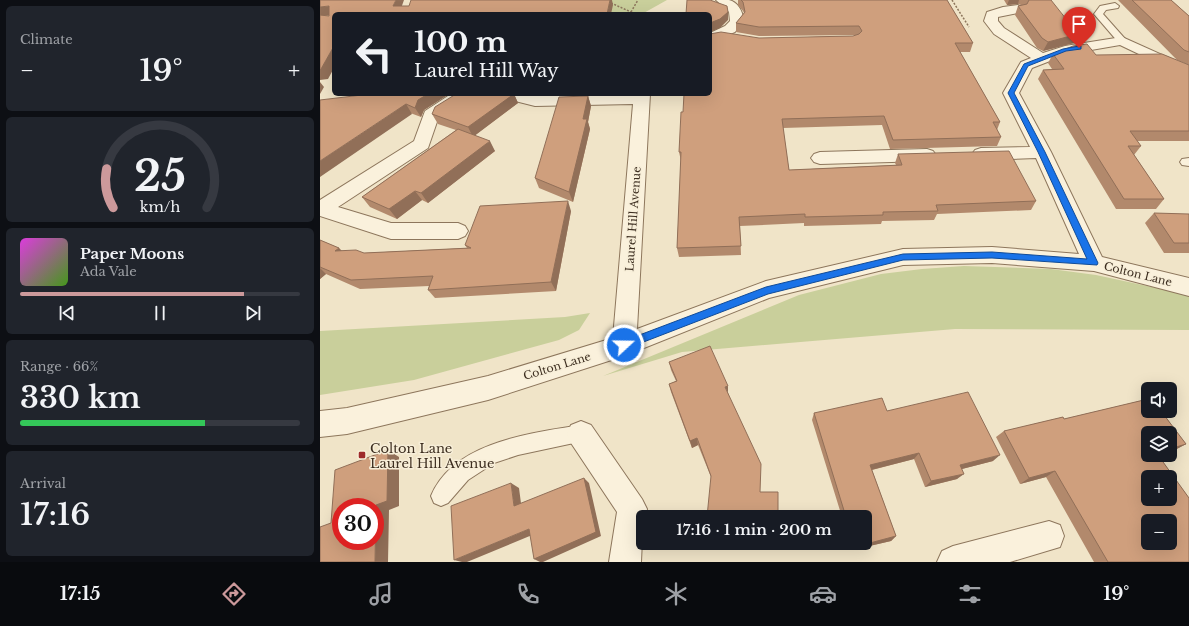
<!DOCTYPE html>
<html lang="en">
<head>
<meta charset="utf-8">
<style>
	:root { --surface:#171b24; --page:#20242c; --text:#f1f3f6; --muted:#9ea1a6; --line:#363941; --accent:#cc999b }
	body { margin:0; font-family:"Libre Baskerville",serif; background:var(--page); color:var(--text); height:100vh; display:flex; flex-direction:column; font-size:15px; white-space:nowrap }
	* { box-sizing:border-box; margin:0 }
	p { font-size:13px; color:var(--muted) }
	.icon { flex:none; width:22px; height:22px; fill:none; stroke:currentColor; stroke-width:2; stroke-linecap:round; stroke-linejoin:round }
	.map { position:relative; flex:1; overflow:hidden }
	.sheet { display:flex; flex-direction:column; gap:6px; padding:6px; background:#0d0f14; width:320px }
	.sheet>* { flex:none }
	.hud { position:absolute; left:12px; top:12px; width:380px; height:84px; border-radius:6px; box-shadow:0 4px 16px #0002; background:#171b24; color:var(--text); overflow:hidden }
	.fabs { position:absolute; left:821px; top:382px; display:grid; gap:8px }
	.fabs a { display:grid; place-items:center; width:36px; height:36px; border-radius:6px; background:var(--surface); box-shadow:0 4px 16px #0002; font-size:20px }
	.speed { position:absolute; left:12px; top:498px; display:flex; gap:8px; font-size:20px; font-weight:700; text-align:center }
	.speed>* { display:grid; place-content:center; width:52px; height:52px; border-radius:50%; background:var(--surface); box-shadow:0 4px 16px #0002; line-height:1 }
	.speed .limit { border:6px solid #d22; background:#fff; color:#111 }
	.pin { position:absolute; display:grid; place-items:center; width:34px; height:34px; color:#fff; margin:-41px -17px; border-radius:50% 50% 50% 0; rotate:-45deg; box-shadow:0 0 4px #0007 }
	.pin .icon { rotate:45deg }
	.me { position:absolute; width:44px; margin:-22px; rotate:69deg; stroke-linejoin:round; filter:drop-shadow(0 0 3px #0008) }
	.turn { display:flex; align-items:center; gap:14px; height:84px; padding:0 16px; font-size:18px }
	.turn .icon { width:52px; height:52px; stroke-width:2.5 }
	.turn b { display:block; font-size:28px; line-height:34px }
	.big { font-size:30px; font-weight:600; line-height:1.1 }
	.sheet .card { flex:1; display:flex; flex-direction:column; justify-content:center; gap:6px; min-width:0; padding:0 14px; border-radius:6px; background:var(--page) }
	.sheet .dial { align-items:center; gap:0 }
	.dial svg { height:104px; overflow:visible; fill:none; stroke:var(--line); stroke-width:7; stroke-linecap:round; text-anchor:middle }
	.dial text { fill:var(--text); stroke:none }
	.song { display:flex; align-items:center; gap:12px }
	.cover { width:48px; height:48px; border-radius:6px; background:linear-gradient(135deg,hsl(300 70% 55%),hsl(100 70% 35%)) }
	.played { height:4px; border-radius:2px; background:linear-gradient(90deg,var(--accent) 80%,var(--line) 80%) }
	.keys { display:flex; justify-content:space-around; direction:ltr }
	.heat { display:flex; justify-content:space-between; align-items:center; font-size:22px; direction:ltr }
	.charge { height:6px; border-radius:3px; background:linear-gradient(90deg,#34c759 66%,var(--line) 0) }
	.trip { position:absolute; left:316px; top:510px; width:236px; height:40px; border-radius:6px; background:var(--surface); box-shadow:0 4px 16px #0002; font-weight:600; line-height:40px; text-align:center }
	.menu { display:flex; height:64px; justify-content:space-around; align-items:center; background:#090b0e; color:var(--muted) }
	.menu .icon { width:28px; height:28px }
	.menu .on { color:var(--accent) }
	.menu b { font-size:18px; color:var(--text) }
	main { display:flex; flex:1; min-height:0 }
	.map>svg:first-child { display:block }
	.green { fill:#c9cf9b }
	.lines { fill:none; stroke-linecap:round; stroke-linejoin:round }
	.service-casing { stroke:#8d765c; stroke-width:2 }
	.minor-casing { stroke:#8d765c; stroke-width:2 }
	.path { stroke:#8d765c; stroke-width:1.5; stroke-dasharray:2 1.5; stroke-linecap:butt }
	.service { fill:#faf1dc; fill-rule:evenodd }
	.minor { fill:#faf1dc; fill-rule:evenodd }
	.wall { fill:#b2896c; fill-rule:evenodd }
	.shaded-wall { fill:#916f58 }
	.building { fill:#cf9f7d; stroke:#916f58; fill-rule:evenodd }
	.route { fill:#1a73e8; stroke:#114b97 }
	.poi-dot { fill:#9e2a2b; stroke:#f7eed8; stroke-width:1.5 }
	.labels { text-anchor:middle; stroke-width:3; stroke-linejoin:round; paint-order:stroke }
	.street-label { font-size:11px; fill:#3d2e20; stroke:#f7eed8 }
	.near-poi-label { font-size:13px; fill:#3d2e20; stroke:#f7eed8; text-anchor:start }
</style>
</head>
<body>
<main>
<section class="sheet">
<div class="card"><p>Climate</p>
<div class="heat"><a>−</a><b class="big">19°</b><a>+</a></div>
</div>
<div class="card dial"><svg viewBox="0 0 100 80">
<path d="M14 69A42 42 0 1 1 86 69"/>
<path d="M14 69A42 42 0 0 1 9 39" stroke="#cc999b"/>
<text x="50" y="56" font-size="32" font-weight="700">25</text>
<text x="50" y="72" font-size="11">km/h</text>
</svg></div>
<div class="card">
<div class="song"><i class="cover"></i><div><b>Paper Moons</b><p>Ada Vale</p></div></div>
<div class="played"></div>
<div class="keys"><svg class="icon" aria-label="previous" viewBox="0 0 24 24"><path d="M18 5L8 12l10 7zM5 5v14"/></svg><svg class="icon" aria-label="pause" viewBox="0 0 24 24"><path d="M8 5v14M16 5v14"/></svg><svg class="icon" aria-label="next" viewBox="0 0 24 24"><path d="M6 5l10 7-10 7zM19 5v14"/></svg></div>
</div>
<div class="card"><p>Range · 66%</p><b class="big">330 km</b><div class="charge"></div></div>
<div class="card"><p>Arrival</p><b class="big">17:16</b></div>
</section>
<div class="map">
<svg width="869" height="562" viewBox="0 0 869 562">
	<rect width="100%" height="100%" fill="#f0e4c8"/>
	<!-- green -->
	<path class="green" d="M 226,0 L 347,0 L 322,14 L 216,14 Z
		M 644,266 L 731,269 L 776,275 L 869,295 L 869,330 L 635,329 L 362,352 L 283,376 L 479,295 L 561,274 L 602,269 Z
		M 270,313 L 259,330 L 239,340 L 94,380 L 0,395 L 0,331 L 245,317 Z"/>
	<g class="lines">
		<defs>
			<path id="service" d="M 795,3 L 799,6 L 798,8 L 786,10 L 783,14 L 807,41 L 802,44 L 799,43 L 774,14 L 780,6 Z
				M 869,158 L 869,166 L 862,165 L 860,162 L 862,159 Z
				M 261,425 L 268,428 L 270,434 L 268,440 L 198,455 L 174,463 L 148,480 L 128,503 L 121,506 L 114,503 L 111,496 C 133,442 211,433 261,425 Z"/>
			<path id="minor" d="M 396,0 C 400,0 406,0 409,0 C 418,2 424,13 423,21 L 415,32 L 390,42 L 390,33 L 405,26 L 410,21 L 409,12 Z
				M 698,5 L 704,9 L 703,12 L 678,17 L 678,21 L 684,28 L 723,53 L 745,46 L 802,37 L 869,67 L 869,78 L 800,45 L 748,54 L 712,68 L 699,93 L 731,152 L 782,257 L 869,278 L 869,296 L 774,271 L 672,263 L 583,265 L 449,298 L 304,356 L 168,400 L 27,434 L 0,437 L 0,411 L 27,408 L 168,376 L 293,338 L 313,104 L 215,106 L 179,97 L 177,94 L 206,94 L 215,96 L 330,94 L 317,329 L 446,281 L 583,249 L 672,247 L 759,254 L 716,158 L 661,160 L 655,158 L 652,154 L 655,150 L 661,148 L 710,147 L 683,93 L 701,62 L 711,58 L 674,34 L 664,21 L 667,12 L 683,7 Z
				M 131,94 L 159,94 L 157,97 L 144,100 L 119,116 L 108,148 L 18,207 L 71,223 L 138,223 L 145,226 L 148,231 L 145,236 L 138,239 L 71,239 L 0,216 L 0,200 L 94,141 L 105,111 Z
				M 607,149 L 613,151 L 616,155 L 613,159 L 607,161 L 500,164 L 494,162 L 491,158 L 494,154 L 500,152 Z
				M 261,421 L 271,425 L 322,499 L 327,509 L 326,517 L 323,517 L 321,562 L 289,562 L 297,512 L 251,443 L 247,434 L 251,425 Z
				M 729,521 L 740,525 L 744,536 L 740,547 L 690,562 L 617,562 L 622,551 L 633,546 Z"/>
		</defs>
		<!-- service casing -->
		<use href="#service" class="service-casing"/>
		<!-- minor casing -->
		<use href="#minor" class="minor-casing"/>
		<!-- path -->
		<path class="path" d="M 632,0 L 649,27
			M 291,3 L 311,12 L 311,14
			M 311,12 L 318,0"/>
		<!-- service -->
		<use href="#service" class="service"/>
		<!-- minor -->
		<use href="#minor" class="minor"/>
	</g>
	<!-- wall -->
	<path class="wall" d="M 418,0 L 627,0 L 653,43 L 650,52 L 640,52 L 680,122 L 677,130 L 681,137 L 677,146 L 570,149 L 562,125 L 463,128 L 469,170 L 576,165 L 575,163 L 578,154 L 716,201 L 711,210 L 617,214 L 614,220 L 562,221 L 561,224 L 484,226 L 484,223 L 420,226 L 421,255 L 359,257 L 357,248 L 361,161 L 359,152 L 363,112 L 439,38 L 533,36 L 537,35 L 439,36 L 416,32 L 416,23 L 424,13 L 423,11 L 418,5 Z
		M 684,0 L 731,0 L 754,43 L 723,51 L 717,48 L 695,15 L 698,6 L 701,5 L 698,4 L 687,5 Z
		M 798,0 L 851,0 L 869,16 L 869,65 L 857,60 Z
		M 733,54 L 776,55 L 869,65 L 869,141 L 817,141 L 821,146 L 814,155 L 844,199 L 836,209 L 796,209 L 718,79 L 723,70 L 732,69 L 728,63 Z
		M 44,94 L 129,94 L 104,110 L 101,117 L 42,95 Z
		M 194,94 L 198,103 L 155,135 L 175,151 L 108,203 L 102,200 L 77,219 L 50,207 L 42,197 L 136,130 L 118,124 L 112,114 Z
		M 268,96 L 271,106 L 268,122 L 270,129 L 253,202 L 219,188 L 215,178 Z
		M 251,211 L 236,291 L 115,298 L 108,290 L 109,286 L 40,289 L 6,274 L 0,279 L 0,240 L 19,248 L 21,251 L 44,253 L 147,248 L 145,245 Z
		M 834,213 L 869,215 L 869,253 L 844,253 L 825,223 Z
		M 349,362 L 408,393 L 440,492 L 458,517 L 391,477 L 378,445 L 372,448 L 351,392 L 349,384 L 356,381 L 351,370 Z
		M 828,399 L 828,411 L 841,411 L 866,444 L 853,451 L 850,452 L 850,433 L 828,433 L 828,455 L 838,455 L 869,498 L 869,562 L 774,562 L 726,477 L 700,484 L 676,437 L 684,431 L 743,417 L 744,419 ZM 828,477 L 850,477 L 850,499 L 828,499 ZM 828,521 L 850,521 L 850,543 L 828,543 Z
		M 567,411 L 673,461 L 642,469 L 637,479 L 605,487 L 594,459 L 552,470 L 576,536 L 571,541 L 532,550 L 530,543 L 545,543 L 545,517 L 522,517 L 492,420 L 494,413 Z"/>
	<!-- shaded-wall -->
	<path class="shaded-wall" d="M 76,0 L 84,0 L 79,14 L 73,6 Z
		M 290,0 L 292,0 L 293,5 L 291,14 L 287,14 Z
		M 689,0 L 699,0 L 698,4 L 687,5 Z
		M 9,6 L 14,15 L 3,16 L 0,20 L 0,7 Z
		M 408,12 L 408,20 L 400,28 L 390,32 L 390,23 Z
		M 758,34 L 754,43 L 723,51 L 728,42 Z
		M 14,46 L 14,68 L 8,79 L 0,80 L 0,70 Z
		M 0,82 L 4,87 L 0,94 Z
		M 108,94 L 129,94 L 104,110 L 101,117 L 95,108 L 98,100 Z
		M 194,94 L 198,103 L 153,137 L 148,127 Z
		M 268,96 L 271,106 L 268,122 L 270,129 L 253,202 L 249,192 L 263,119 Z
		M 86,104 L 92,114 L 0,177 L 0,161 Z
		M 170,141 L 175,151 L 108,203 L 101,193 Z
		M 95,191 L 102,200 L 77,219 L 69,209 Z
		M 248,201 L 251,211 L 236,291 L 231,282 Z
		M 19,248 L 28,257 L 15,251 Z
		M 0,268 L 6,274 L 0,279 Z
		M 408,386 L 408,393 L 405,387 Z
		M 377,438 L 378,445 L 372,448 L 370,441 Z
		M 866,444 L 853,451 L 850,452 L 850,449 Z
		M 68,450 L 79,457 L 79,506 L 69,510 L 68,562 L 55,562 L 56,505 Z
		M 599,453 L 594,459 L 547,471 L 550,465 Z
		M 680,455 L 673,461 L 634,471 L 640,465 Z
		M 735,471 L 726,477 L 700,484 L 709,478 Z
		M 644,474 L 637,479 L 605,487 L 611,481 Z
		M 264,478 L 269,483 L 281,536 L 223,562 L 220,562 L 214,559 Z
		M 191,483 L 199,488 L 202,511 L 194,506 Z
		M 209,529 L 217,533 L 147,562 L 142,562 L 134,560 Z
		M 576,536 L 571,541 L 532,550 L 535,547 Z"/>
	<!-- building -->
	<path class="building" d="M 0,0 L 76,0 L 73,6 L 89,6 L 91,0 L 290,0 L 287,14 L 14,14 L 14,46 L 1,69 L 0,70 L 0,15 L 9,16 L 9,6 L 0,7 Z
		M 367,0 L 390,0 L 407,6 L 408,12 L 400,19 L 390,23 L 390,14 L 366,14 Z
		M 421,0 L 627,0 L 653,43 L 635,43 L 680,122 L 673,122 L 681,137 L 573,140 L 564,116 L 462,119 L 469,170 L 582,165 L 578,154 L 689,151 L 716,201 L 616,205 L 618,211 L 563,212 L 563,215 L 485,217 L 485,214 L 419,217 L 421,246 L 357,248 L 361,152 L 359,152 L 361,112 L 363,112 L 364,94 L 390,94 L 390,34 L 401,32 L 439,38 L 533,36 L 539,34 L 542,31 L 539,26 L 439,27 L 416,23 L 425,12 L 423,2 Z
		M 709,0 L 731,0 L 758,34 L 728,42 L 722,38 L 698,6 L 707,4 Z
		M 812,0 L 851,0 L 869,16 L 869,52 L 864,50 Z
		M 767,44 L 776,55 L 842,54 L 869,65 L 869,131 L 810,131 L 821,146 L 808,146 L 844,199 L 804,199 L 723,70 L 744,69 L 733,54 L 753,46 Z
		M 44,94 L 108,94 L 98,100 L 95,108 L 86,104 L 0,161 L 0,100 L 42,95 Z
		M 136,94 L 194,94 L 148,127 L 112,114 L 115,107 Z
		M 268,96 L 263,119 L 267,119 L 249,192 L 215,178 L 239,97 Z
		M 138,129 L 170,141 L 101,193 L 95,191 L 69,209 L 42,197 Z
		M 248,201 L 231,282 L 108,290 L 113,276 L 31,280 L 0,267 L 0,240 L 19,248 L 15,251 L 36,250 L 44,253 L 151,248 L 145,245 L 160,206 Z
		M 834,213 L 869,214 L 869,243 L 854,243 Z
		M 390,346 L 408,386 L 405,387 L 441,464 L 440,492 L 458,492 L 458,517 L 387,517 L 391,476 L 377,438 L 370,441 L 349,384 L 357,381 L 349,362 Z
		M 648,392 L 680,455 L 640,465 L 644,474 L 611,481 L 599,453 L 550,465 L 576,536 L 535,547 L 534,543 L 545,543 L 545,517 L 526,517 L 494,413 L 562,398 L 567,411 Z
		M 828,399 L 828,411 L 841,411 L 866,444 L 850,449 L 850,433 L 828,433 L 828,455 L 838,455 L 869,498 L 869,562 L 788,562 L 735,471 L 709,478 L 684,431 L 743,417 L 744,419 ZM 828,477 L 850,477 L 850,499 L 828,499 ZM 828,521 L 850,521 L 850,543 L 828,543 Z
		M 68,450 L 67,501 L 56,505 L 55,562 L 0,562 L 0,527 L 11,523 L 15,470 ZM 21,507 L 55,507 L 55,541 L 21,541 Z
		M 264,478 L 276,532 L 214,559 L 209,529 L 134,560 L 131,506 L 191,483 L 194,506 Z"/>
	<!-- route -->
	<path class="route" d="M 759,46 L 761,46 L 761,49 L 746,51 L 708,66 L 694,93 L 725,152 L 778,263 L 777,265 L 672,258 L 583,260 L 448,294 L 308,348 L 301,348 L 299,345 L 301,342 L 446,287 L 583,254 L 672,252 L 767,259 L 718,152 L 688,93 L 704,64 L 743,49 Z"/>
	<!-- markers -->
	<rect class="poi-dot" x="38" y="451" width="8" height="8" rx="2"/>
	<g class="labels">
		<!-- street labels -->
		<g class="street-label">
			<text transform="translate(313 219) rotate(-86)" y="4">Laurel Hill Avenue</text>
			<text transform="translate(818 274) rotate(14)" y="4">Colton Lane</text>
			<text transform="translate(237 366) rotate(-17)" y="4">Colton Lane</text>
		</g>
		<!-- near-poi labels -->
		<g class="near-poi-label">
			<text x="50" y="453">Colton Lane<tspan x="50" dy="15">Laurel Hill Avenue</tspan></text>
		</g>
	</g>
</svg>
<div class="fabs">
<a><svg class="icon" aria-label="sound" viewBox="0 0 24 24"><path d="M4 9h4l5-4v14l-5-4H4zM17 9q2 3 0 6"/></svg></a>
<a><svg class="icon" aria-label="layers" viewBox="0 0 24 24"><path d="M12 4l9 5-9 5-9-5zM3 14l9 5 9-5"/></svg></a>
<a>+</a>
<a>−</a>
</div>
<div class="speed"><div class="limit">30</div></div>
<div class="pin" style="left:759px;top:48px;background:#d93025"><svg class="icon" aria-label="arrive" viewBox="0 0 24 24"><path d="M6 21V4h12l-3 4 3 4H6"/></svg></div>
<svg class="me" style="left:304px;top:345px" viewBox="-20 -20 40 40"><circle r="17" fill="#1a73e8" stroke="#fff" stroke-width="3"/><path d="M0-11L8 9 0 5-8 9z" fill="#fff"/></svg>
<div class="trip">17:16 · 1 min · 200 m</div>
<div class="hud">
<div class="turn"><svg class="icon" aria-label="left" viewBox="0 0 24 24"><path d="M17 20v-9H6M10 6l-5 5 5 5"/></svg><div><b>100 m</b>Laurel Hill Way</div></div>
</div>
</div>
</main>
<nav class="menu">
<b>17:15</b>
<svg class="icon on" aria-label="directions" viewBox="0 0 24 24"><path d="M12 3l9 9-9 9-9-9zM9 14v-3h6M13 9l2 2-2 2"/></svg>
<svg class="icon" aria-label="music" viewBox="0 0 24 24"><path d="M9 18V5l10-2v13"/><circle cx="6" cy="18" r="3"/><circle cx="16" cy="16" r="3"/></svg>
<svg class="icon" aria-label="phone" viewBox="0 0 24 24"><path d="M5 4h4l2 5-3 2q2 4 5 5l2-3 5 2v4C11 20 4 13 5 4z"/></svg>
<svg class="icon" aria-label="climate" viewBox="0 0 24 24"><path d="M12 3v18M4 7l16 10M4 17L20 7"/></svg>
<svg class="icon" aria-label="car" viewBox="0 0 24 24"><path d="M5 17H2v-5l4-1 3-4h7l3 4 3 1v5h-3M9 17h6M6 11h13"/><circle cx="7" cy="17" r="2"/><circle cx="17" cy="17" r="2"/></svg>
<svg class="icon" aria-label="filters" viewBox="0 0 24 24"><path d="M4 7h16M4 17h16"/><circle cx="9" cy="7" r="2"/><circle cx="15" cy="17" r="2"/></svg>
<b>19°</b>
</nav>
</body>
</html>
